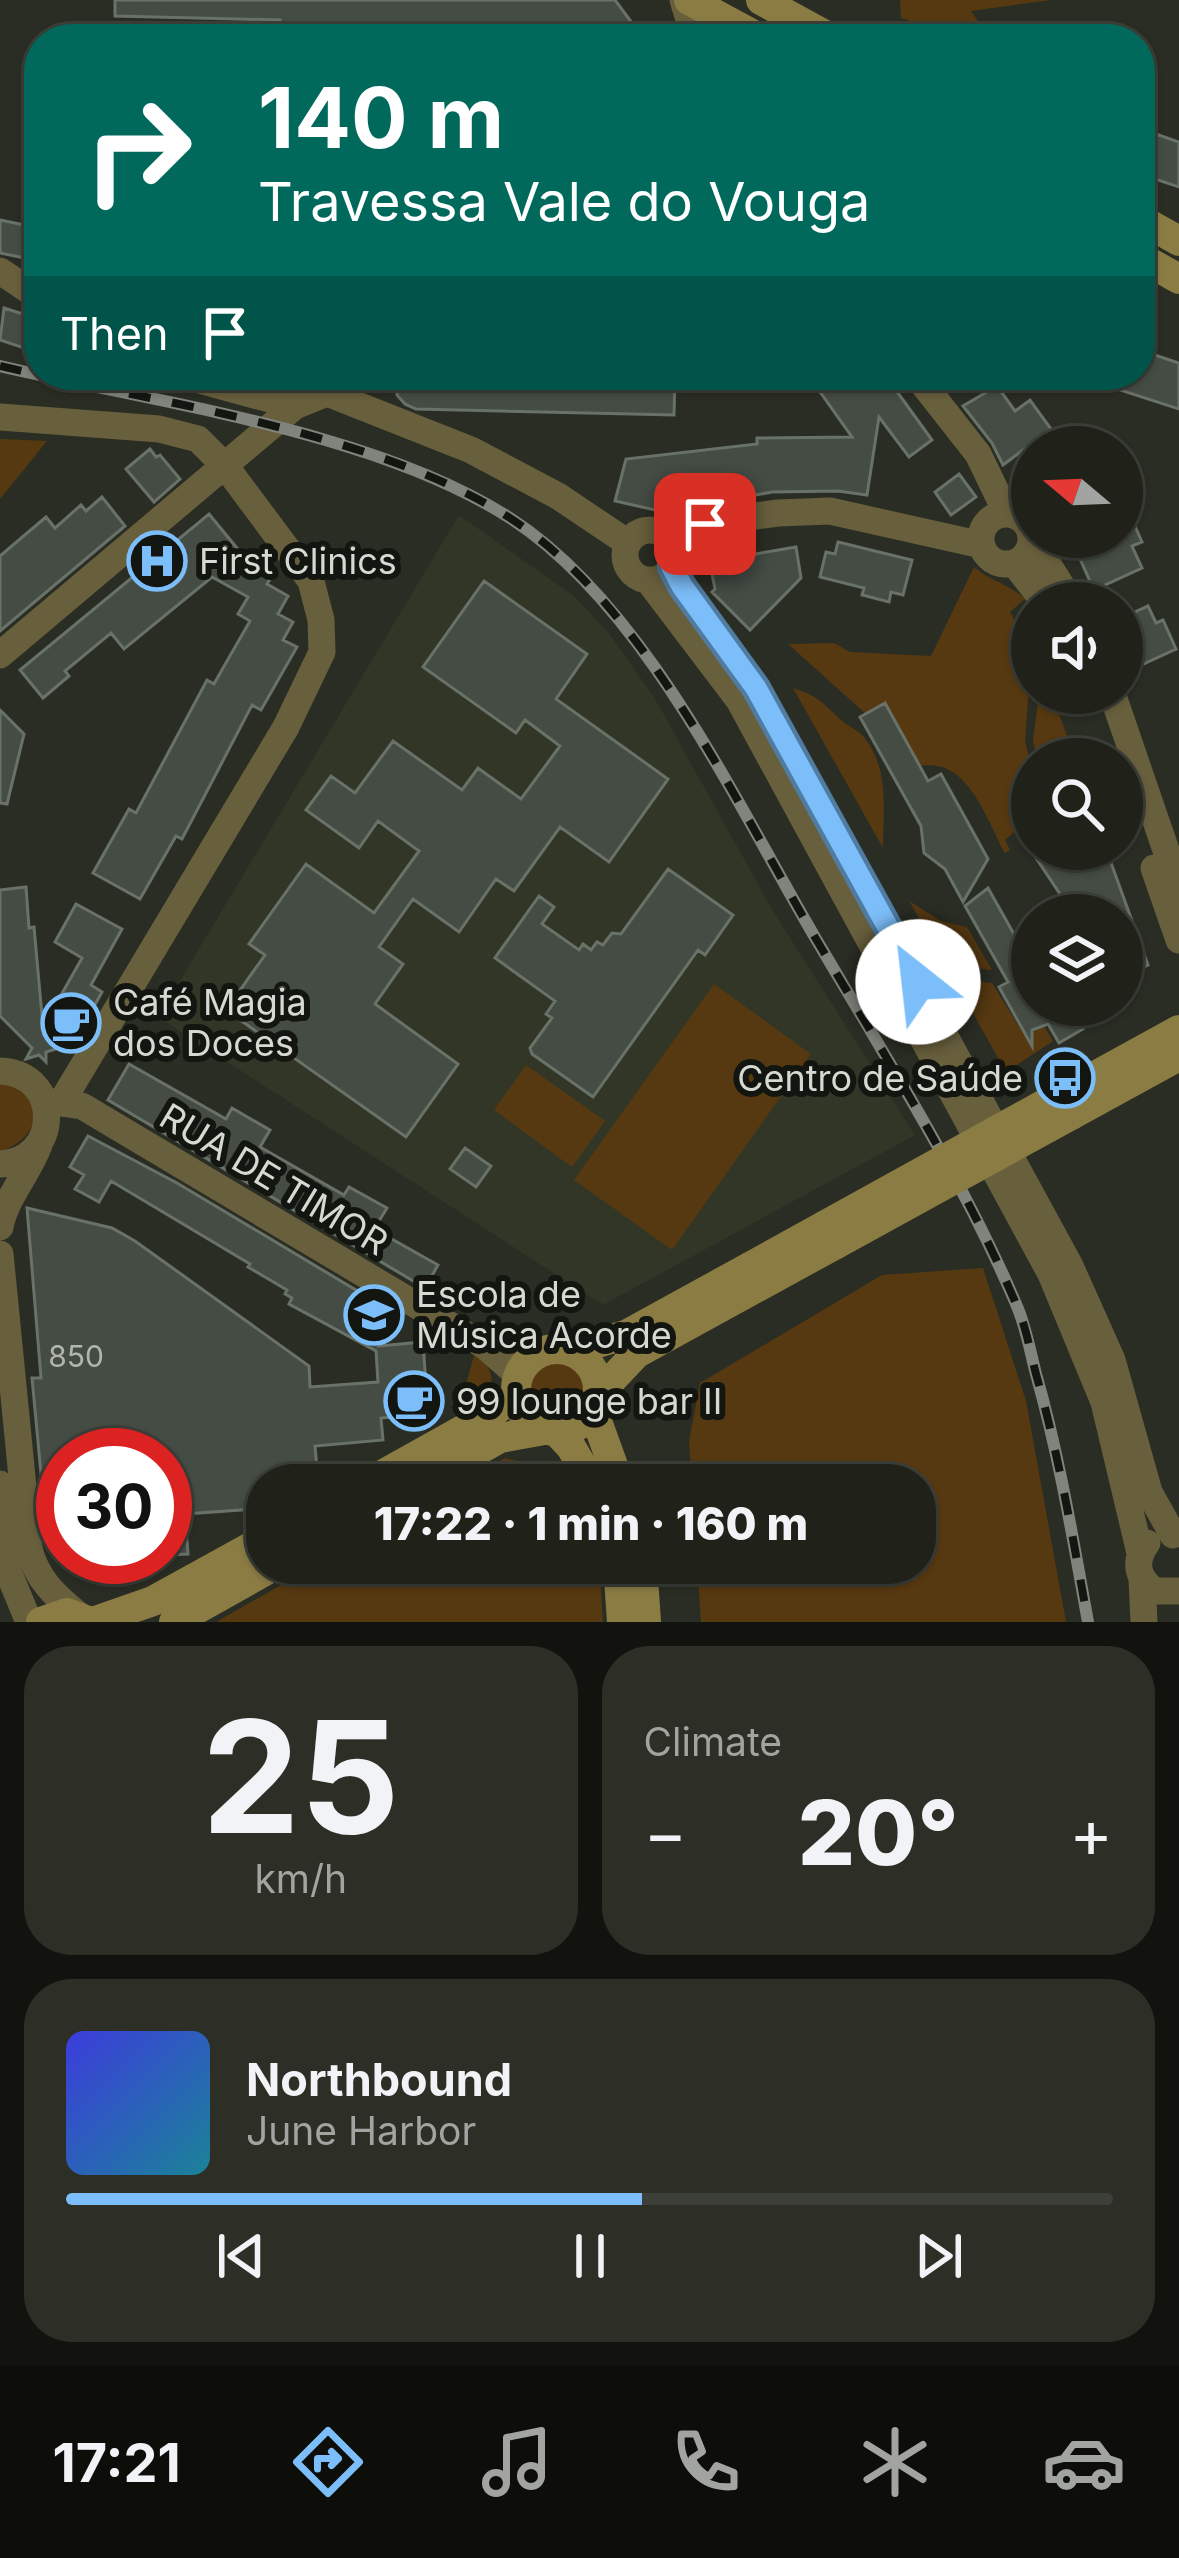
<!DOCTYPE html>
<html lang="en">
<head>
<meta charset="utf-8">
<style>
	:root { --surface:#20221a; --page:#2d2f27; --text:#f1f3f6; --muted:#a2a4a2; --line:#3d3f39; --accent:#7cbef9 }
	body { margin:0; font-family:Inter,sans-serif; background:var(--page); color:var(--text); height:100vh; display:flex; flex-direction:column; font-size:45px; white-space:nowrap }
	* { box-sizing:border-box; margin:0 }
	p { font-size:39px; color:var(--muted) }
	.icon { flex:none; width:66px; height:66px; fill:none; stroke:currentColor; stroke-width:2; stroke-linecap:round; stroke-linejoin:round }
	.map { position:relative; height:1622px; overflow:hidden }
	.sheet { display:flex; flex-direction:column; gap:24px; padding:24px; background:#12130e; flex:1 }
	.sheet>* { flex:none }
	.banner { position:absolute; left:24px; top:24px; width:1131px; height:366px; border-radius:48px; box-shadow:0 3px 9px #0004,0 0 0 3px var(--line); background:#00695c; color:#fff; overflow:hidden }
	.needle { width:78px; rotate:289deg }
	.fabs { position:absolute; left:1011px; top:426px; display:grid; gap:24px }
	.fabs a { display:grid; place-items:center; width:132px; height:132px; border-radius:50%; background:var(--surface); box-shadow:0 3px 9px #0004,0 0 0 3px var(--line); font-size:60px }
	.speed { position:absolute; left:36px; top:1428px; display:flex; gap:24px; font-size:60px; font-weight:700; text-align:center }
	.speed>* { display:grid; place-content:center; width:156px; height:156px; border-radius:50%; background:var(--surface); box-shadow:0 3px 9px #0004,0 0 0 3px var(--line); line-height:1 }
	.speed .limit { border:18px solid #d22; background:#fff; color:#111 }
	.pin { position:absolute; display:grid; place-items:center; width:102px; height:102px; color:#fff; margin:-51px; border-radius:24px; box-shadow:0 6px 18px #0006 }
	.me { position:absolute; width:132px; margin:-66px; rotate:331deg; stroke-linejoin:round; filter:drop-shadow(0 0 9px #0008) }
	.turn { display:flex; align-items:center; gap:42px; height:252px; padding:0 36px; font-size:54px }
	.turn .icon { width:156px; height:156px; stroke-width:2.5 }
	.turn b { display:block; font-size:84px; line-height:102px }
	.then { display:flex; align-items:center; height:114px; padding:0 36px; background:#0003; gap:24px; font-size:45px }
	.big { font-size:90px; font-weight:800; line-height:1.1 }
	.sheet .card { flex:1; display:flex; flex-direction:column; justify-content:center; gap:18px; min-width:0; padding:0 42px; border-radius:48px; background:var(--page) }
	.sheet .dial { align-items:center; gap:0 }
	.dial b { font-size:156px; line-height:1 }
	.song { display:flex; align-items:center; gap:36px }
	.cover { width:144px; height:144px; border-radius:18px; background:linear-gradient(135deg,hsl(240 70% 55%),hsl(190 70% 35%)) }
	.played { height:12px; border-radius:6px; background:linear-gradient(90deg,var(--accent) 55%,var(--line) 55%) }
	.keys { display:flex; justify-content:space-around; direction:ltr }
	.heat { display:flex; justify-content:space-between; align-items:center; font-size:66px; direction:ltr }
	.sheet .tiles { flex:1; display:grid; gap:24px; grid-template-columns:1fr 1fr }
	.card:last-child { grid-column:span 2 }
	.trip { position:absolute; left:246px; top:1464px; width:690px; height:120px; border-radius:48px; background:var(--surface); box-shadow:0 3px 9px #0004,0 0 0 3px var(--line); font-weight:800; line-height:120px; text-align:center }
	.dock { display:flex; height:192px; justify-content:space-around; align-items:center; background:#0d0e0a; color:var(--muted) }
	.dock .icon { width:84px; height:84px }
	.dock .on { color:var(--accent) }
	.dock b { font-size:54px; color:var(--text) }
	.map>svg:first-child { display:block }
	.built { fill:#313626 }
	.green { fill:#573911 }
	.building { fill:#444c44; stroke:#697269; stroke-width:3 }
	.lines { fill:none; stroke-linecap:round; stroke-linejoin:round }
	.street { stroke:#685f3d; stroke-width:27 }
	.secondary { stroke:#8b7c43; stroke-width:30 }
	.rail-casing { stroke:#81847c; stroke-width:12 }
	.rail { stroke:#131510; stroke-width:8; stroke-dasharray:22; stroke-linecap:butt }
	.secondary-bridge { stroke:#8b7c43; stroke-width:30 }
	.route-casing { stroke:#517ca2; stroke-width:30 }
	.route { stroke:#7cbef9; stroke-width:21 }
	.labels { text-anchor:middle; stroke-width:12; stroke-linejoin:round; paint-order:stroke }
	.number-label { font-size:30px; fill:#b2b5ae }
	.poi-label { font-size:36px; fill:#d6d8d2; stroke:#131510; text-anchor:start }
	.street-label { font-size:36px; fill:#d6d8d2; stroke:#131510 }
</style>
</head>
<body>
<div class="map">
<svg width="1179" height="1622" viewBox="0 0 1179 1622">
	<rect width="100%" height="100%" fill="#2a2d23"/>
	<!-- built -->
	<path class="built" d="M 459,515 L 574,596 L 608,632 L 654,697 L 773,911 L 915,1135 L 603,1305 L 158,1017 Z"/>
	<!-- green -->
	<path class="green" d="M 900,0 L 1051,0 L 971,11 L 983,29 L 980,39 L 973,39 L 901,18 Z
		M 0,439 L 47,441 L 0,499 Z
		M 974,567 C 990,581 1009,584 1025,599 L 1010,612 L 1032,652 L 1025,740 L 1032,772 L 1032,817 L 1005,840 L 1010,850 L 1005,853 C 986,819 968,757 920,766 L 885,704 L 866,714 L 788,644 L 834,643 L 850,652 L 931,656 Z
		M 793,688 C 820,697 820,701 840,719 C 847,726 857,729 863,736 C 890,768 883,810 883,848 Z
		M 1039,693 L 1051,693 L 1075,757 L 1072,759 L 1037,759 L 1033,741 Z
		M 909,901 L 941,921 L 967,927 L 992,970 C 934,964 937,947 909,901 Z
		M 962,980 L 992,983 L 1025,1036 L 1044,1026 L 1053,1041 L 1006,1072 L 956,983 Z
		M 714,984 L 811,1054 L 672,1250 L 574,1180 Z
		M 526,1065 L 605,1121 L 572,1167 L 494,1110 Z
		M 0,1083 C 7,1085 15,1085 21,1089 C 52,1111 28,1144 0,1151 Z
		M 983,1268 L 1026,1401 L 1066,1622 L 701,1622 L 697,1563 L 915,1563 L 915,1485 L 692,1485 L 689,1441 L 700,1383 L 882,1275 Z
		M 475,1352 C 500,1374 495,1392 471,1412 L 466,1384 Z
		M525 1390a32 32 0 1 1 64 0a32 32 0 1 1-64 0Z
		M 505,1458 L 566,1472 L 571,1485 L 457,1485 Z
		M 320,1563 L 599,1563 L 603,1622 L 216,1622 Z"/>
	<!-- building -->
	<path class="building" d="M 115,0 L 615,0 L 644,39 L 297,39 L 297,33 L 280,33 L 280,20 L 115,16 Z
		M 1150,132 L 1179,142 L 1179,187 L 1140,174 Z
		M 0,220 L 39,228 L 39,261 L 0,253 Z
		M 4,308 L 39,319 L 39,353 L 0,340 Z
		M 1140,350 L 1179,363 L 1179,409 L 1086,379 L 1086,375 L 1140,375 Z
		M 398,375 L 675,375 L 674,415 L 416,409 L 405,404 L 397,395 Z
		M 808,375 L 885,375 L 932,440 L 909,457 L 879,417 L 867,495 L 838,491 L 772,492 L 664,512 L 615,501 L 626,459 L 757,444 L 757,438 L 852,437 Z
		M 997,386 L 1015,411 L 1030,400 L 1051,429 L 1003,465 L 992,443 L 963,406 Z
		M 150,449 L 156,457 L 160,455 L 180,479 L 154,502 L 126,469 Z
		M 959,474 L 976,497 L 951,515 L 935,492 Z
		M 102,497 L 125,526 L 0,631 L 0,556 L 46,517 L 55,528 L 81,505 L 86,511 Z
		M 1122,497 L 1142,542 L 1132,546 L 1142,568 L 1094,590 L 1070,537 L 1122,537 Z
		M 209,514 L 250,564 L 272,576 L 267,584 L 288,596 L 278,614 L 293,622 L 283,640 L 297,647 L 261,710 L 252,705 L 182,839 L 176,836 L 140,899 L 93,873 L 129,809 L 136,813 L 207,680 L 214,684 L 223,668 L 250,621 L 238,614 L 248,597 L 212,577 L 124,649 L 111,633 L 65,671 L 69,676 L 43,698 L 20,670 Z
		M 838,542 L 912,560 L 903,595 L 891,592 L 889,602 L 862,595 L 864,588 L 820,577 L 826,552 L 835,554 Z
		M 796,547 L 801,578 L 750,630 L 712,592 L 715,589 L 712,574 L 726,559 Z
		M 484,581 L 587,654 L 556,699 L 668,779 L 609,862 L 560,827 L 514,891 L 496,879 L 459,932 L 413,899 L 379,947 L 403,964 L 375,1004 L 458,1064 L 406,1137 L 226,1010 L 265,955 L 249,944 L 306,864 L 374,913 L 419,851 L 378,821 L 359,848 L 306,810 L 331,776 L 355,793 L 393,741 L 462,790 L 478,768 L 521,799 L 560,746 L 525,720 L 516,733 L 423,667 Z
		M 1148,606 L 1156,623 L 1163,620 L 1176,649 L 1122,674 L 1122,618 Z
		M 885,703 L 928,781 L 941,774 L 988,859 L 963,902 L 945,869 L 924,853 L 921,826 L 860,717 Z
		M 0,710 L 24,734 L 7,804 L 0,803 Z
		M 1030,849 L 1106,849 L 1148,965 L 1122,978 L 1122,915 L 1074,915 Z
		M 668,869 L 733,915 L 705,955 L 698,950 L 593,1097 L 532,1054 L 530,1048 L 552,1018 L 546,1014 L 555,1001 L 495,958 L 539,896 L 554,907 L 542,924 L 579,950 L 583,944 L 591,950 L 597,942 L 603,945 L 612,933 L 621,934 Z
		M 26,887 L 29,928 L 34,927 L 43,1027 L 82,958 L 55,942 L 76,904 L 122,929 L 91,985 L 102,992 L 70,1049 L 65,1046 L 46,1052 L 46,1062 L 39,1055 L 26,1059 L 32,1048 L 0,1016 L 0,890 Z
		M 988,888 L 1032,966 L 1032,1005 L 1092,1005 L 1074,1013 L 1083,1029 L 1059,1043 L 1048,1024 L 1032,1030 L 1032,1046 L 999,987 L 1008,982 L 965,906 Z
		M 129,1064 L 226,1119 L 232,1108 L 270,1130 L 260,1147 L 344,1195 L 349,1187 L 387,1208 L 374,1229 L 438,1265 L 425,1288 L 108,1100 Z
		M 88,1136 L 177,1183 L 396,1314 L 379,1346 L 423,1342 L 428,1414 L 381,1418 L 383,1440 L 315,1446 L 318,1480 L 254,1485 L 255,1509 L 185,1514 L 188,1554 L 165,1555 L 165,1455 L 63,1455 L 63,1547 L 48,1548 L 32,1378 L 41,1378 L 27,1208 L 112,1228 L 135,1241 L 309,1366 L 310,1387 L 378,1382 L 376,1351 L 289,1304 L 292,1298 L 285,1294 L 287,1290 L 248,1267 L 250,1264 L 111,1181 L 99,1202 L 75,1189 L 84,1175 L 70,1167 Z
		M 465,1148 L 491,1166 L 476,1187 L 450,1169 Z"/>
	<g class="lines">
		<!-- street -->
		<path class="street" d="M 683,0 L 695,39
			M 0,271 L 39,297
			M 181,375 L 295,406
			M 916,375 L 978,454 L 1007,514
			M 327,393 L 471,450 L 558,496 L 628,543
			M 0,417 L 159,429 L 198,439 L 226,467 L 311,581 L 321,620 L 322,652 L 286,727 L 61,1103
			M981 539a25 25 0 1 1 50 0a25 25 0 1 1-50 0Z
			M625 555a25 25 0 1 1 50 0a25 25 0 1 1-50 0Z
			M 1032,539 L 1072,603
			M 673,546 L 692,528 L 705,523 L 778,513 L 830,511 L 982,545
			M 1014,563 L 1045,603
			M 672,567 L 697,611 L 756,689 L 1070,1266 L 1112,1360 L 1149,1492 L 1173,1535
			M 648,580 L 739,700 L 1051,1274 L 1104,1402 L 1140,1553
			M 0,655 L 295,406 L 327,393 L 349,375
			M 1112,693 L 1179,888
			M 1154,868 L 1179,940
			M 0,1071 C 62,1073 62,1161 0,1164
			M 46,1101 L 82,1106 L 485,1346 L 518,1375
			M 0,1227 C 5,1199 28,1174 39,1145
			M 0,1254 L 29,1548 C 36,1579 56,1597 80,1616
			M 0,1484 L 7,1569 L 29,1622
			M 1147,1543 C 1134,1560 1136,1578 1155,1591 L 1179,1591
			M 1142,1579 L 1144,1622"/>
		<!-- secondary -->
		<path class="secondary" d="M 689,0 L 761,39
			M 761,0 L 832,39
			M 1140,219 L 1179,241
			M 1140,257 L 1179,279
			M 1059,1096 L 1179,1030
			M 1071,1115 L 1179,1056
			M516 1390a41 41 0 1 1 82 0a41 41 0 1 1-82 0Z
			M 571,1351 L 628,1334 L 824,1226
			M 598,1394 L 637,1353 L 836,1244
			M 593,1410 L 620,1485
			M 557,1432 L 571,1447 L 593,1485
			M 364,1485 L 491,1414 L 515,1395
			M 417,1485 L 500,1438 L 544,1430
			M 618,1563 L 622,1622
			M 642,1563 L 646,1622
			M 41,1622 L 67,1613 L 91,1622
			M 93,1622 L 153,1601 L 267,1538
			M 174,1622 L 279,1563"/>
		<defs>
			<path id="rail" d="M 0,366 C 157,403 375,431 510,518 C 644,604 736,803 816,939 C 886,1058 962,1177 1016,1304 C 1026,1326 1030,1351 1036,1374 C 1059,1455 1073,1539 1088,1622"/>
		</defs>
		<!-- rail casing -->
		<use href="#rail" class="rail-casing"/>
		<!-- rail -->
		<use href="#rail" class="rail"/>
		<!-- secondary-bridge -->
		<path class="secondary-bridge" d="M 824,1226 L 1059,1096
			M 836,1244 L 1071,1115"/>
	</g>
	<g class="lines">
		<defs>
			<path id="route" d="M 705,524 L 692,528 L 674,546 L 672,567 L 682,586 L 756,688 L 918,982"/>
		</defs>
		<!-- route casing -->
		<use href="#route" class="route-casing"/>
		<!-- route -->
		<use href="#route" class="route"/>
	</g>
	<!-- icons -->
	<defs>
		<symbol id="hospital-ring" viewBox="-11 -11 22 22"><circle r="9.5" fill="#131510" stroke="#7cbef9" stroke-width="1.5"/><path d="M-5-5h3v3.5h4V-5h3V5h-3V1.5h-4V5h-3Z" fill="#7cbef9"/></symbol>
		<symbol id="cafe-ring" viewBox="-11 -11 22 22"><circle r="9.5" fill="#131510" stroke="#7cbef9" stroke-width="1.5"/><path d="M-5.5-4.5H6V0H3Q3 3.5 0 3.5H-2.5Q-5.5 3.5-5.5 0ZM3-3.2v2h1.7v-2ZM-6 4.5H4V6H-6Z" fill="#7cbef9"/></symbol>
		<symbol id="bus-ring" viewBox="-11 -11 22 22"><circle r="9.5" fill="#131510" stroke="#7cbef9" stroke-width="1.5"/><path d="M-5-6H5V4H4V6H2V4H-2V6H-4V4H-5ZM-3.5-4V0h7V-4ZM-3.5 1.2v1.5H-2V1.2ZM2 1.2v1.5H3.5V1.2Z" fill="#7cbef9"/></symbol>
		<symbol id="school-ring" viewBox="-11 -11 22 22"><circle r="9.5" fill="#131510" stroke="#7cbef9" stroke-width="1.5"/><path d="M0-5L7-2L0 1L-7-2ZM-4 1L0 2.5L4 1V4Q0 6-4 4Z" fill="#7cbef9"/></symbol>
	</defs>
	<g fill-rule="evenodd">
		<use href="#hospital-ring" x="124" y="528" width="66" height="66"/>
		<use href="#cafe-ring" x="38" y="990" width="66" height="66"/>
		<use href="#bus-ring" x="1032" y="1045" width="66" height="66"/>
		<use href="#school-ring" x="341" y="1282" width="66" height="66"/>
		<use href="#cafe-ring" x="381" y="1368" width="66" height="66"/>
	</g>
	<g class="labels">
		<!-- number labels -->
		<g class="number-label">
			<text x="76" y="1367">850</text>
		</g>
		<!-- poi labels -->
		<g class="poi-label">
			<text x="199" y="574">First Clinics</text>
			<text x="113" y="1015">Café Magia<tspan x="113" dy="41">dos Doces</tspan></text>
			<text x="1023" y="1091" text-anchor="end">Centro de Saúde</text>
			<text x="416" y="1307">Escola de<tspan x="416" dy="41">Música Acorde</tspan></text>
			<text x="456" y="1414">99 lounge bar II</text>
		</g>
		<!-- street labels -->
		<g class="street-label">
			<text transform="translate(274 1179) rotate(31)" y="13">RUA DE TIMOR</text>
		</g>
	</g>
</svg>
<div class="fabs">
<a><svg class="needle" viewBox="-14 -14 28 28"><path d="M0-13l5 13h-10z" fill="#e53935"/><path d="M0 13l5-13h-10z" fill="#a2a4a2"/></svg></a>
<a><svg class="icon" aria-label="sound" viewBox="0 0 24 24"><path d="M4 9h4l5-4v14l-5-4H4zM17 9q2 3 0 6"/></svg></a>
<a><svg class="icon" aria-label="search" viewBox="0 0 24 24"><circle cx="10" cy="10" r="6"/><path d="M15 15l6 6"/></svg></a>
<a><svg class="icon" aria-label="layers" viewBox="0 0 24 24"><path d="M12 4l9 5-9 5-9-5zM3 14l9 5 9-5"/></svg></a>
</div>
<div class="speed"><div class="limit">30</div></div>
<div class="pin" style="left:705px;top:524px;background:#d93025"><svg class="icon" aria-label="arrive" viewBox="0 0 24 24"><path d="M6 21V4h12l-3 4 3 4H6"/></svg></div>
<svg class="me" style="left:918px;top:982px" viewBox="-20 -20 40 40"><circle r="19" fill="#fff"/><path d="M0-13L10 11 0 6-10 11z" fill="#7cbef9"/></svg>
<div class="trip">17:22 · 1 min · 160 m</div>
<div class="banner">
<div class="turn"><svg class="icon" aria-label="right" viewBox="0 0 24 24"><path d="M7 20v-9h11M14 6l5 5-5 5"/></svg><div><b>140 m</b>Travessa Vale do Vouga</div></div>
<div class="then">Then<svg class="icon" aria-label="arrive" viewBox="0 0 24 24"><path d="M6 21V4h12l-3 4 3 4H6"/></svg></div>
</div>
</div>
<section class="sheet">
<div class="tiles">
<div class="card dial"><b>25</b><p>km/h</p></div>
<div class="card"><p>Climate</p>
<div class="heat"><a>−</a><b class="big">20°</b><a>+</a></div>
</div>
<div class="card">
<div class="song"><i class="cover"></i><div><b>Northbound</b><p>June Harbor</p></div></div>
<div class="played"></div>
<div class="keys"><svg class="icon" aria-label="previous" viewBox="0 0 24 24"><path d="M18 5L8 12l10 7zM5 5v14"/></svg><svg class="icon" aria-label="pause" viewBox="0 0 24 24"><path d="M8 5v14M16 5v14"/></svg><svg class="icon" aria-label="next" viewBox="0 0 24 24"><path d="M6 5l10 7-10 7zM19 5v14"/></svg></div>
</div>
</div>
</section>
<nav class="dock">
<b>17:21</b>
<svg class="icon on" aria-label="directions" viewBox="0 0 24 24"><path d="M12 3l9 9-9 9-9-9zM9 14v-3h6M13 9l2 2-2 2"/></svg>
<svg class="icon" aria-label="music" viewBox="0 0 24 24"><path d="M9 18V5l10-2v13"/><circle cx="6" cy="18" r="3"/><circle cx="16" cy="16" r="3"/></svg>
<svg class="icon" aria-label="phone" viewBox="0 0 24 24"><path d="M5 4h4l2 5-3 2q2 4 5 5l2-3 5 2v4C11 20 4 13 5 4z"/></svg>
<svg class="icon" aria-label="climate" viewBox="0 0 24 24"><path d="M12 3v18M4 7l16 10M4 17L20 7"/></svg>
<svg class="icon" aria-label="car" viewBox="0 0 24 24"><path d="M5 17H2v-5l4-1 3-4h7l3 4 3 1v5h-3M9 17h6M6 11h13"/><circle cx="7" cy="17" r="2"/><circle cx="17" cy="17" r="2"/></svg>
</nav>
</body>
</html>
